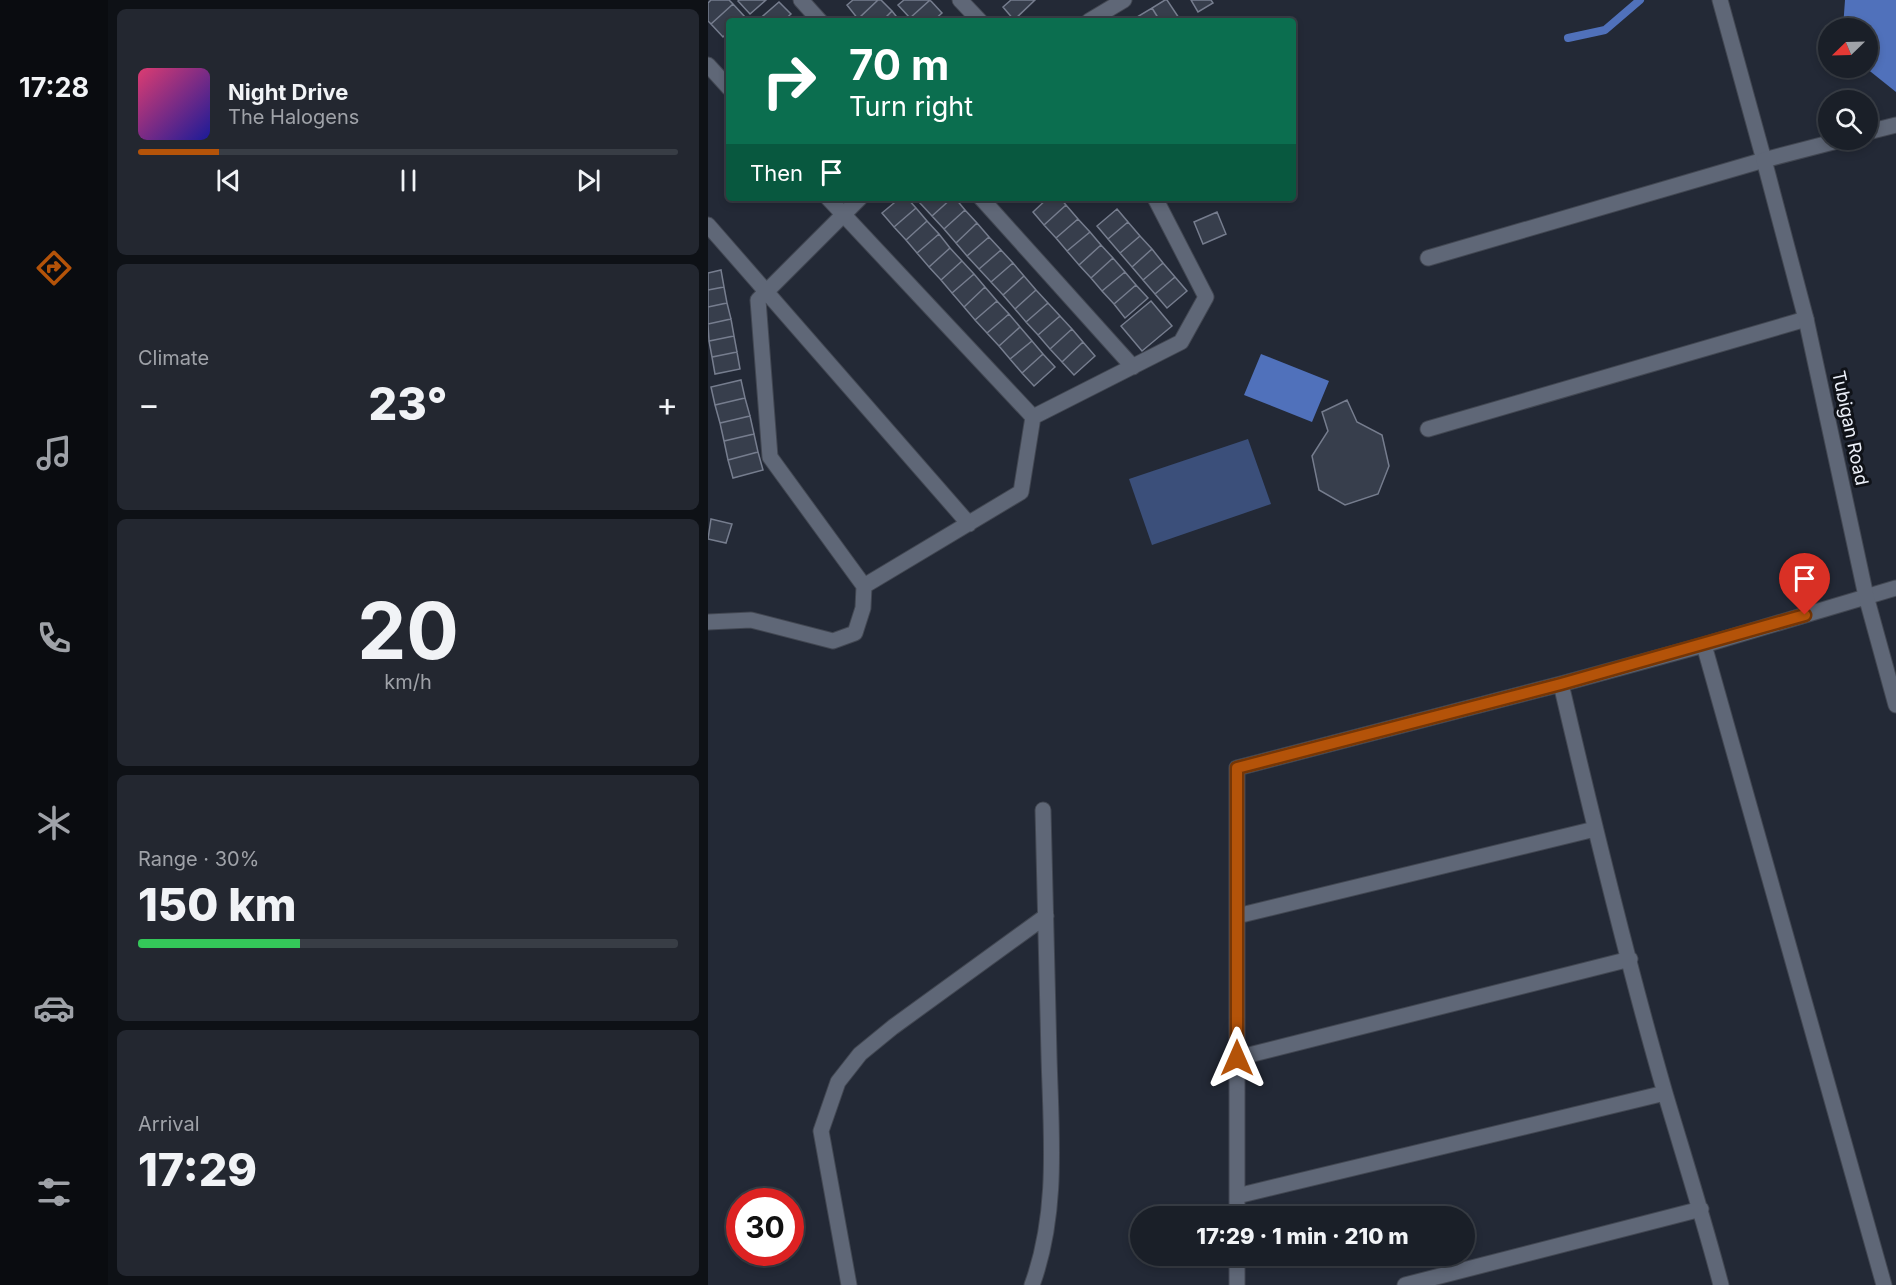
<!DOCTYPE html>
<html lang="en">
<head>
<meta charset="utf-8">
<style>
	:root { --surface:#1a1f28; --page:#232730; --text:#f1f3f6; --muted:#9fa2a8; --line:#383d45; --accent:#b45309 }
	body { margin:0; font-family:Inter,sans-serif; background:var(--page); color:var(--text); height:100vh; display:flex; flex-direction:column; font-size:22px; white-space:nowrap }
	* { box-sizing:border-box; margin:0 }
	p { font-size:20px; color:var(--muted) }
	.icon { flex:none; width:33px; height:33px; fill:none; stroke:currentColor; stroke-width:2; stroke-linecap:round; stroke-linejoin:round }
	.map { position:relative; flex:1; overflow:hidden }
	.details { display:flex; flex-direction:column; gap:9px; padding:9px; background:#0e1116; width:600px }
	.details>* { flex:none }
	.banner { position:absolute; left:18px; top:18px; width:570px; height:183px; border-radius:6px; box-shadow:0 3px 9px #0003,0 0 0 2px var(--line); background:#0b6e4f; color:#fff; overflow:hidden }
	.needle { width:39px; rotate:247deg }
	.fabs { position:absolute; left:1110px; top:18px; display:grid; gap:12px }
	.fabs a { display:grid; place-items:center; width:60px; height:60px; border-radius:50%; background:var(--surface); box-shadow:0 3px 9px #0003,0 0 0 2px var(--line); font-size:30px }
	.speed { position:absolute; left:18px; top:1188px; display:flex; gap:12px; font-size:30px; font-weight:700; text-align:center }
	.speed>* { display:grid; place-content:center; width:78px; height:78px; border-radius:50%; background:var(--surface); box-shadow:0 3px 9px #0003,0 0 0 2px var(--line); line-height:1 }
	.speed .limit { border:9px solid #d22; background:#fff; color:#111 }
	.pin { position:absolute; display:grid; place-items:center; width:51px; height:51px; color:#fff; margin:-62px -26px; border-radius:50% 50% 50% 0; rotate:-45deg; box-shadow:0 0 6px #0007 }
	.pin .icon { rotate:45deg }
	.me { position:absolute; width:66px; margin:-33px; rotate:0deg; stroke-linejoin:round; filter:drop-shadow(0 0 4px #0008) }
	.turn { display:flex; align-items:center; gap:21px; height:126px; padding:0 24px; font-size:27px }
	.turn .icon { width:78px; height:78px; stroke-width:2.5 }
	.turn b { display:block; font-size:42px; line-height:51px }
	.then { display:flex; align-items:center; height:57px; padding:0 24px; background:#0003; gap:12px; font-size:22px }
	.big { font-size:45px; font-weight:800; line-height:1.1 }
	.details .tile { flex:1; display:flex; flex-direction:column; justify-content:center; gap:9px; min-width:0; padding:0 21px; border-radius:9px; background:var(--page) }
	.details .dial { align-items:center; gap:0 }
	.dial b { font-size:78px; line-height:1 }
	.song { display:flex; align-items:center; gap:18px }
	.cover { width:72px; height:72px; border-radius:9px; background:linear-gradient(135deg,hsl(340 70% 55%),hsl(240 70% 35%)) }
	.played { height:6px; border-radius:3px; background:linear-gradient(90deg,var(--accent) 15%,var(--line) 15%) }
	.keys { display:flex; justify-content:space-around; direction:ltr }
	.heat { display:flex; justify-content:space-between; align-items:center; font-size:33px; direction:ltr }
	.charge { height:9px; border-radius:4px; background:linear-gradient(90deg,#34c759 30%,var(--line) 0) }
	.trip { position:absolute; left:422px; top:1206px; width:345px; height:60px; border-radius:30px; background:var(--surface); box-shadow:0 3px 9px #0003,0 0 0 2px var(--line); font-weight:800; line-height:60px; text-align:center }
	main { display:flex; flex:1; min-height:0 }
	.tabs { display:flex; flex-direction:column; width:108px; justify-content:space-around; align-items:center; background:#0a0c10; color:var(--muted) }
	.tabs .icon { width:42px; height:42px }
	.tabs .on { color:var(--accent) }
	.tabs b { font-size:27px; color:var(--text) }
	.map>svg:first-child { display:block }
	.green { fill:#3b4f7a }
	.water { fill:#5071bb }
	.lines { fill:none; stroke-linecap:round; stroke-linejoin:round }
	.stream { stroke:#5071bb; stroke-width:8 }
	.building { fill:#373e4c; stroke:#767d8e; stroke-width:1.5 }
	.minor-casing { stroke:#424752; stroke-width:17 }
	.tertiary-casing { stroke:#424752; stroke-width:17 }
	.minor { stroke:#5f6777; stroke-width:15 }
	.tertiary { stroke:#5f6777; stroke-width:15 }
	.route-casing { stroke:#753606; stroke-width:15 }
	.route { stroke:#b45309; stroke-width:10 }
	.labels { text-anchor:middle; stroke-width:6; stroke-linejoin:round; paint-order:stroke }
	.street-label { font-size:18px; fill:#edf1fa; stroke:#0f1218 }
</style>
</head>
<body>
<main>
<nav class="tabs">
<b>17:28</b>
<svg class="icon on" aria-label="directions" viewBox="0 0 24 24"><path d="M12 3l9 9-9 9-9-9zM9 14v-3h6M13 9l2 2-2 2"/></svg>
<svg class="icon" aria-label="music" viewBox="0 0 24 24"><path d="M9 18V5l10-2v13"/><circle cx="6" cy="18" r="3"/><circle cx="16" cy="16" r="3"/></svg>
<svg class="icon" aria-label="phone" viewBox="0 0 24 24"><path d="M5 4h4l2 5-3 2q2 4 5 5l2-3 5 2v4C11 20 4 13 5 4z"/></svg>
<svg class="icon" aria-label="climate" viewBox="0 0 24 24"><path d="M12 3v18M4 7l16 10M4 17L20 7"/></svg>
<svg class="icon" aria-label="car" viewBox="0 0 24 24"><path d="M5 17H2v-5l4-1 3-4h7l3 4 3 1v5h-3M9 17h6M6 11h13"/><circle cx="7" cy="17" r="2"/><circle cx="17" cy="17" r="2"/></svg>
<svg class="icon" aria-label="filters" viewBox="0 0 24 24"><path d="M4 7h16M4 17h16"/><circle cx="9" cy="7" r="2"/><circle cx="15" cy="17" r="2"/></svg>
</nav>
<section class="details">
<div class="tile">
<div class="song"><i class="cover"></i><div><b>Night Drive</b><p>The Halogens</p></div></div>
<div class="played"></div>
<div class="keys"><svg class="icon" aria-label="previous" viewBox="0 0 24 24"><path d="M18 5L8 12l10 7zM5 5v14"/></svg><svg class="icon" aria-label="pause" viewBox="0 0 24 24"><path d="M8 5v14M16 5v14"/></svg><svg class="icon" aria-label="next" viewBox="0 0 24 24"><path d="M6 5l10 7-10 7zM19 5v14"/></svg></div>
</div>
<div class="tile"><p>Climate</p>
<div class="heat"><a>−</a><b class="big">23°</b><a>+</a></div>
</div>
<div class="tile dial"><b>20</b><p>km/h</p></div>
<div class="tile"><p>Range · 30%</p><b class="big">150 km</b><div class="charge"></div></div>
<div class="tile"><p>Arrival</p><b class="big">17:29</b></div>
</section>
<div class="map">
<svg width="1188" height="1285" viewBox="0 0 1188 1285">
	<rect width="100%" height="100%" fill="#232936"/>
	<!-- green -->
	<path class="green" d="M 540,439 L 563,504 L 444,545 L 421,479 Z"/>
	<!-- water -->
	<path class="water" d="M 1137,0 L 1188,0 L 1188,92 L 1158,68 L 1160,68 L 1160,28 L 1135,28 Z
		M 553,354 L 621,381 L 604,422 L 536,395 Z"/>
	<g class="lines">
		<!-- stream -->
		<path class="stream" d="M 860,38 L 897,30 L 932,0"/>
	</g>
	<!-- building -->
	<path class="building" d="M 3,0 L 21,0 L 25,4 L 3,24 L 0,21 L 0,3 Z
		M 31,0 L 58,0 L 42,14 L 30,1 Z
		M 145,0 L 170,0 L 150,19 L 139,5 Z
		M 170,0 L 173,0 L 184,11 L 174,21 L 153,21 L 150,19 Z
		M 196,0 L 222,0 L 202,18 L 190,5 Z
		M 222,0 L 234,13 L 225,21 L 204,21 L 202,18 Z
		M 303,0 L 327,0 L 306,20 L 295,7 Z
		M 457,0 L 459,0 L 473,21 L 452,21 L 444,8 Z
		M 483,0 L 503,0 L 505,3 L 490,12 Z
		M 71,2 L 83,14 L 75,21 L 49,21 Z
		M 25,4 L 37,17 L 32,21 L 21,21 L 21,31 L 15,37 L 3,24 Z
		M 444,8 L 452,21 L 431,21 L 429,17 Z
		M 184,11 L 192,21 L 174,21 Z
		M 192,198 L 199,198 L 208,208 L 186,227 L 174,213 Z
		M 218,198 L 244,198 L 224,216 L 212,203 Z
		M 244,198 L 247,198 L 257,210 L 236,229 L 224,216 Z
		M 340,198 L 352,198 L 358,205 L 336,225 L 325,212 Z
		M 358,205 L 370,219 L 348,238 L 336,225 Z
		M 208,208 L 219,221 L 198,240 L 186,227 Z
		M 409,209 L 420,222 L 400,239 L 389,226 Z
		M 257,210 L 269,223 L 248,243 L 236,229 Z
		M 509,212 L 518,234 L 495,244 L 486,222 Z
		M 370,219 L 382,232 L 359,251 L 348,238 Z
		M 219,221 L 231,234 L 209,253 L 198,240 Z
		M 420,222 L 432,236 L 412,253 L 400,239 Z
		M 269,223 L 281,237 L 259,256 L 248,243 Z
		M 382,232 L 393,245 L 371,265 L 359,251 Z
		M 231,234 L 242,248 L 221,267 L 209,253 Z
		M 432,236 L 444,249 L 424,267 L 412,253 Z
		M 281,237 L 293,250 L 271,269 L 259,256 Z
		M 393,245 L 405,258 L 383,278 L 371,265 Z
		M 242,248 L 254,261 L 233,280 L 221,267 Z
		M 444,249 L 455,263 L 435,280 L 424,267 Z
		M 293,250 L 305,263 L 283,282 L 271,269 Z
		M 405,258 L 417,272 L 394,291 L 383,278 Z
		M 254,261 L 266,274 L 244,293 L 233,280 Z
		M 305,263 L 316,276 L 295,295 L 283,282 Z
		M 455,263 L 467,277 L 447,294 L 435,280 Z
		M 13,270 L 16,287 L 0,290 L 0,273 Z
		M 417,272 L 428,285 L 406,304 L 394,291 Z
		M 266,274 L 277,287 L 256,307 L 244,293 Z
		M 316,276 L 328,290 L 307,309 L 295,295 Z
		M 467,277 L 479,291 L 459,308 L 447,294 Z
		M 428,285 L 440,298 L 417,318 L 406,304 Z
		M 16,287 L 19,303 L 0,307 L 0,290 Z
		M 277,287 L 289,301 L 267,320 L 256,307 Z
		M 328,290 L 340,303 L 318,322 L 307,309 Z
		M 289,301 L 301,314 L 279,333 L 267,320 Z
		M 443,301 L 464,326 L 434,351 L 413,326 Z
		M 19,303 L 23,319 L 0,324 L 0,307 Z
		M 340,303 L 352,316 L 330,335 L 318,322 Z
		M 301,314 L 312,327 L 291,346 L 279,333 Z
		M 352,316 L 364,329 L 342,349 L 330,335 Z
		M 23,319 L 26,336 L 1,341 L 0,324 Z
		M 312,327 L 324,341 L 302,359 L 291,346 Z
		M 364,329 L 375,342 L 354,362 L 342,349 Z
		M 26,336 L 29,352 L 4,357 L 1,341 Z
		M 324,341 L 335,354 L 314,373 L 302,359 Z
		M 375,342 L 387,356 L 366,375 L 354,362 Z
		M 29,352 L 32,369 L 7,374 L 4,357 Z
		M 335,354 L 347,367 L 326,386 L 314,373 Z
		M 33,380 L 37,398 L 7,405 L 3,387 Z
		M 37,398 L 42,416 L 12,423 L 7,405 Z
		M 639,400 L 649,422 L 674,435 L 681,466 L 670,494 L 637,505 L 611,490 L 604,456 L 620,431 L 614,412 Z
		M 42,416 L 46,434 L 16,441 L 12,423 Z
		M 46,434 L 50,452 L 20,460 L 16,441 Z
		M 50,452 L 55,470 L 25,478 L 20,460 Z
		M 3,519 L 24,524 L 18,543 L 0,539 Z"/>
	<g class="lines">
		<defs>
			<path id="minor" d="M 93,0 L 112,21
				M 252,0 L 272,21
				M 381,21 L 416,0
				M 0,65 L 21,88
				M 120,198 L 325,417
				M 152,198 L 50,300 L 62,457 L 156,586 L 313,492 L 325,417 L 473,342 L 498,297 L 447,198
				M 273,198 L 425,367
				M 0,225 L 261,524
				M 720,258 L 1056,160 L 1012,0
				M 720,429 L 1098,319
				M 0,622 L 43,620 L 125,641 L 147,633 L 155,608 L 156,586
				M 996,645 L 1176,1285
				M 853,684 C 885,821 918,958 957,1093 C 976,1157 996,1220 1013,1285
				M 529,916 L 887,829
				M 529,1058 L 922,959
				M 529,1196 L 957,1093
				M 529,1216 L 529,768 L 853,684 L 996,645 L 1188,588
				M 141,1285 L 113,1131 L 130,1082 L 152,1054 L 185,1027 L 338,916
				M 324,1285 C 351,1212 343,1132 341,1056 C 339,974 337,892 335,810
				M 529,1285 L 529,1256
				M 697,1285 L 993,1209"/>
			<path id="tertiary" d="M 1160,132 L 1188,125
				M 1133,140 L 1056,160 L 1098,319 L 1158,596 L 1188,705"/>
		</defs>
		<!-- minor casing -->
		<use href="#minor" class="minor-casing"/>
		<!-- tertiary casing -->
		<use href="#tertiary" class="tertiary-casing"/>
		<!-- minor -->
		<use href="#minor" class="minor"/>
		<!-- tertiary -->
		<use href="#tertiary" class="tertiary"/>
	</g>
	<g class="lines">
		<defs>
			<path id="route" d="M 529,1058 L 529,768 L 853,684 L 1097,615"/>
		</defs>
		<!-- route casing -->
		<use href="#route" class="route-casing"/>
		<!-- route -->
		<use href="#route" class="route"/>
	</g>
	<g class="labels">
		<!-- street labels -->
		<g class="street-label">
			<text transform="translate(1142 428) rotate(78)" y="6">Tubigan Road</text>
		</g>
	</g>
</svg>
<div class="fabs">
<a><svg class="needle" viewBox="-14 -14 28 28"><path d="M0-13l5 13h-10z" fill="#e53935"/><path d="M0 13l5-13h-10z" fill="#9fa2a8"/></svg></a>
<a><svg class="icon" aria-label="search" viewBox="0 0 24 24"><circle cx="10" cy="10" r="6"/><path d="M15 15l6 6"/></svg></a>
</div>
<div class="speed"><div class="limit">30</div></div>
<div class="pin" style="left:1097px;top:615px;background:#d93025"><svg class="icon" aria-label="arrive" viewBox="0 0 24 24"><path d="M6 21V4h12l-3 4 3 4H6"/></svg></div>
<svg class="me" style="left:529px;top:1058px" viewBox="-20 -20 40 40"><path d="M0-17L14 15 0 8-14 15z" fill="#b45309" stroke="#fff" stroke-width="4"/></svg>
<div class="trip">17:29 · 1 min · 210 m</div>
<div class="banner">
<div class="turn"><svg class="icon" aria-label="right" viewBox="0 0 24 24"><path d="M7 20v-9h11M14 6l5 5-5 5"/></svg><div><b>70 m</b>Turn right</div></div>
<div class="then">Then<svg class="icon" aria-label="arrive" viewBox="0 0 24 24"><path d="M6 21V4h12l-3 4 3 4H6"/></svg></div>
</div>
</div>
</main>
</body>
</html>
